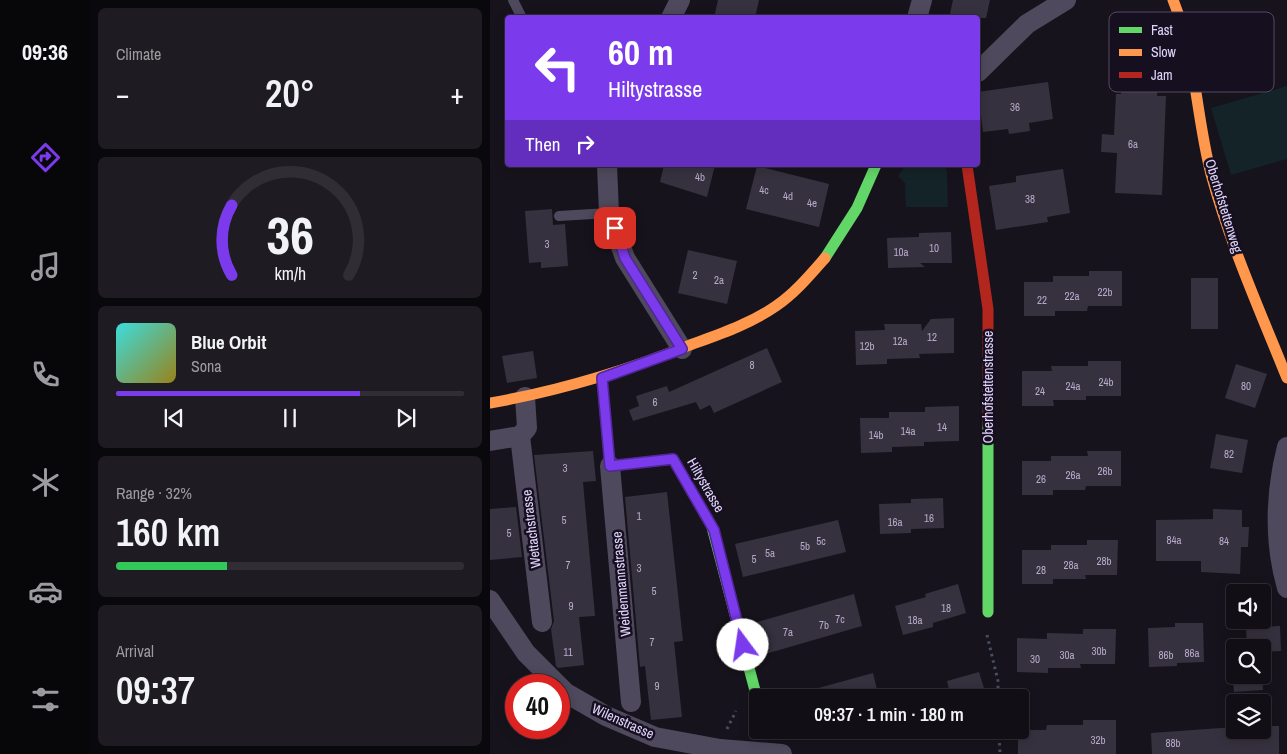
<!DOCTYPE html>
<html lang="en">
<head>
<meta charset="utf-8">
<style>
	:root { --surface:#110e15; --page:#1e1c22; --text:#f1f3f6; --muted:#9c9ca0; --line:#302e34; --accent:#7c3aed }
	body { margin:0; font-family:"Archivo Narrow",sans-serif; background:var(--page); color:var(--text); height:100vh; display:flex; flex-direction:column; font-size:19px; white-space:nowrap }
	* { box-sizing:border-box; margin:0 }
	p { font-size:16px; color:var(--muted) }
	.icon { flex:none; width:28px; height:28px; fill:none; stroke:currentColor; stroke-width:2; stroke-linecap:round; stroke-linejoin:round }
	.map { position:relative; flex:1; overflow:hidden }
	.drawer { display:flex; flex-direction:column; gap:8px; padding:8px; background:#09080c; width:400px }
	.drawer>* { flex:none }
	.guide { position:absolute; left:15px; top:15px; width:475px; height:152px; border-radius:5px; box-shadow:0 2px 12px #0003,0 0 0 1px var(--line); background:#7c3aed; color:#fff; overflow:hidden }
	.controls { position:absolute; left:736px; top:584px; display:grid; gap:10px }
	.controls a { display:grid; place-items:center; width:45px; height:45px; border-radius:5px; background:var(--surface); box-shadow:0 2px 12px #0003,0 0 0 1px var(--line); font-size:25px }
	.speed { position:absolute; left:15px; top:674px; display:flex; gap:10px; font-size:25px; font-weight:700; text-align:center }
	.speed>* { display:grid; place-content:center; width:65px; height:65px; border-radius:50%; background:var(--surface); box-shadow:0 2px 12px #0003,0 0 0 1px var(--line); line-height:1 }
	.speed .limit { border:8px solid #d22; background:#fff; color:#111 }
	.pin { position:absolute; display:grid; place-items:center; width:42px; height:42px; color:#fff; margin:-21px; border-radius:10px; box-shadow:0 2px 8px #0006 }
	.me { position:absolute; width:55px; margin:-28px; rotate:346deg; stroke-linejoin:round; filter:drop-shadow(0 0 4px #0008) }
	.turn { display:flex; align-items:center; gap:18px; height:105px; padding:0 20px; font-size:22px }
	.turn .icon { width:65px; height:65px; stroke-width:2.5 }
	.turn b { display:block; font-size:35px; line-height:42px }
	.then { display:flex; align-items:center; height:48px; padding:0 20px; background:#0003; gap:10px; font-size:19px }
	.big { font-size:38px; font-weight:600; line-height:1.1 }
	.drawer .tile { flex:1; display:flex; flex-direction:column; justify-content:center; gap:8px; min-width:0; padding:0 18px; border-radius:8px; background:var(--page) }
	.drawer .dial { align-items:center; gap:0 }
	.dial svg { height:130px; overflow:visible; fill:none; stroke:var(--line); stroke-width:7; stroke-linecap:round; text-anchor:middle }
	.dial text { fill:var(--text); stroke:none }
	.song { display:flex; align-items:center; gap:15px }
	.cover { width:60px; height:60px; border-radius:8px; background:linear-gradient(135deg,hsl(180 70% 55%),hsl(50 70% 35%)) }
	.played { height:5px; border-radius:2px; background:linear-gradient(90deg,var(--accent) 70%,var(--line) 70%) }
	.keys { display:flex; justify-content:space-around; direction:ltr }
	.heat { display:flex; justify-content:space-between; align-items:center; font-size:28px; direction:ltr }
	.charge { height:8px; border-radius:4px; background:linear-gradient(90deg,#34c759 32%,var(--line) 0) }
	.trip { position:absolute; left:259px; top:689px; width:280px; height:50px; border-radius:5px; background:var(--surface); box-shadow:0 2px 12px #0003,0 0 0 1px var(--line); font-weight:600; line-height:50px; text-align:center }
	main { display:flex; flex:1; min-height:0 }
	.tabs { display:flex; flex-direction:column; width:90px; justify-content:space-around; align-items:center; background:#070608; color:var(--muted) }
	.tabs .icon { width:35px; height:35px }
	.tabs .active { color:var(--accent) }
	.tabs b { font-size:22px; color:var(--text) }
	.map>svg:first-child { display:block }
	.green { fill:#142327 }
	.building { fill:#36313e }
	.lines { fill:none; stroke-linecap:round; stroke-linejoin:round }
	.path { stroke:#494f5d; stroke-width:3; stroke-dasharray:2.5 4; stroke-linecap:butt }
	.lane { stroke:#4e495c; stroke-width:10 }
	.street { stroke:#4e495c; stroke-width:20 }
	.fast { stroke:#63d668; stroke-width:11 }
	.slow { stroke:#ff974d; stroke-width:11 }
	.jam { stroke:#b3261e; stroke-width:11 }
	.route-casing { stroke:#51269a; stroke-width:12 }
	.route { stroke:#7c3aed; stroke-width:9 }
	.labels { text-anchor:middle; stroke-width:5; stroke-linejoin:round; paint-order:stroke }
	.number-label { font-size:11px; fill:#b6aacb }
	.street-label { font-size:14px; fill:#e0d3fa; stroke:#160f20 }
	.key { fill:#160f20; stroke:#534a61; stroke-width:1 }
	.key-label { font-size:14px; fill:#e0d3fa }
</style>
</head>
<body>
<main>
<nav class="tabs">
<b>09:36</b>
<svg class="icon active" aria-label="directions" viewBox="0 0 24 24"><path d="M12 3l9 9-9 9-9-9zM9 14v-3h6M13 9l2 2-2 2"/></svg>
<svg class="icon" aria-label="music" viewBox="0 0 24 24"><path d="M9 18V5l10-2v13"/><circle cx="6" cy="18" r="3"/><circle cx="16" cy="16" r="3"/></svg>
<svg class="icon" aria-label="phone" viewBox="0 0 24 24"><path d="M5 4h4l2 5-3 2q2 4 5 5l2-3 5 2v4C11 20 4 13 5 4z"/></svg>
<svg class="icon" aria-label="climate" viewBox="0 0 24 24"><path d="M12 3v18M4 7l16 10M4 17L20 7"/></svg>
<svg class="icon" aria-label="car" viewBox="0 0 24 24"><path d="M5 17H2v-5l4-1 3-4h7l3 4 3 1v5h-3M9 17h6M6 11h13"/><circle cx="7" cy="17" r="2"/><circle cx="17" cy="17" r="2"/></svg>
<svg class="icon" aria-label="filters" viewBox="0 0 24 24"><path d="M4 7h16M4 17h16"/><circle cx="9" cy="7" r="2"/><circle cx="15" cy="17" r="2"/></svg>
</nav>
<section class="drawer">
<div class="tile"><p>Climate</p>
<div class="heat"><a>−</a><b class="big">20°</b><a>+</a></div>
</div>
<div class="tile dial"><svg viewBox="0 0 100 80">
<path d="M14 69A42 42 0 1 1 86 69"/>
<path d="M14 69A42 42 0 0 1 14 26" stroke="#7c3aed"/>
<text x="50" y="56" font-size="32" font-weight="700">36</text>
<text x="50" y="72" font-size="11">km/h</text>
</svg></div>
<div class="tile">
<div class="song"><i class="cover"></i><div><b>Blue Orbit</b><p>Sona</p></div></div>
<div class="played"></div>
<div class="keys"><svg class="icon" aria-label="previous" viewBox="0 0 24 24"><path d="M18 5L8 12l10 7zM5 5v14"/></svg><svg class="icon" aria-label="pause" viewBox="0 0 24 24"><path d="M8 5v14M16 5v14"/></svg><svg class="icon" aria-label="next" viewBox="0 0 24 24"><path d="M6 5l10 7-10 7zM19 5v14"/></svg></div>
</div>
<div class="tile"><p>Range · 32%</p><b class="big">160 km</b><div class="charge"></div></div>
<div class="tile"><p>Arrival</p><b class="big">09:37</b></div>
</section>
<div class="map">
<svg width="797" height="754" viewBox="0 0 797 754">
	<rect width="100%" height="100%" fill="#17131c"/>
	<!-- green -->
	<path class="green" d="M 797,86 L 797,159 L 741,175 L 721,108 Z
		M 416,165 L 454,165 L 457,171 L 458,207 L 416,207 L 415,183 L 408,176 Z"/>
	<!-- building -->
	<path class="building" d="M 228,0 L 269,0 L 265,18 L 224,18 Z
		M 463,0 L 500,0 L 496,18 L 459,18 Z
		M 636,21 L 672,24 L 667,96 L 676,96 L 672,195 L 625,193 L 627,153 L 611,152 L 612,134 L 624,135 L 626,94 L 631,94 Z
		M 558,82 L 563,119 L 539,123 L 540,131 L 519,134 L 518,129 L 493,132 L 488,92 Z
		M 174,165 L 225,165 L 217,197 L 170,182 Z
		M 267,166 L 339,184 L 329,227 L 256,209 Z
		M 573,169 L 580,213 L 557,217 L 558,222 L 506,230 L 499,186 L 526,182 L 526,176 Z
		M 62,209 L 63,225 L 75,224 L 78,266 L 51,268 L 51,262 L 39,263 L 35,211 Z
		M 461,232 L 462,263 L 430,263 L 435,267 L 398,268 L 397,238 L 429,237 L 429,233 Z
		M 198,250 L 247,261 L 237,304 L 188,293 Z
		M 599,271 L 632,271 L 632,306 L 598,306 L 597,311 L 565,311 L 565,316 L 534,316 L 534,282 L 563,282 L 563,276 L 599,276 Z
		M 701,278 L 728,278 L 728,329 L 701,329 Z
		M 464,318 L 464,353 L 429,354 L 430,358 L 397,359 L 397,364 L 366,365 L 365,331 L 395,330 L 394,324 L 431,324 L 432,331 L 441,319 Z
		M 277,348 L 292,382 L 224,413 L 220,405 L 210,410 L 206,402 L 143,421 L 139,410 L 149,406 L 146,396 L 177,386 L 179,392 Z
		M 43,351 L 47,378 L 17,383 L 12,356 Z
		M 598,361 L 631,361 L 631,396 L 596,396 L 596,400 L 563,400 L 564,406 L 532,406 L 532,371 L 562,371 L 561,366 L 598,366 Z
		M 746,364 L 777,374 L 765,408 L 735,398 Z
		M 469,406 L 469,441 L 434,442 L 434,446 L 402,447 L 402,452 L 371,453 L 370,418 L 399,418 L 399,412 L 435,412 L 435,407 Z
		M 726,434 L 758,440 L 752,473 L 720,468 Z
		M 103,451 L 106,481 L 93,482 L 105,616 L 89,617 L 94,665 L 68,668 L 66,666 L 61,629 L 64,621 L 44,455 Z
		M 597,451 L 631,451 L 631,486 L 596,486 L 595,490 L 563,490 L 563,495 L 532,495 L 532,461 L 561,461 L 561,456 L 598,456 Z
		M 177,492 L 193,641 L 184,642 L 192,717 L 161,720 L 155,666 L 150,667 L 135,497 Z
		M 453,498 L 454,528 L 421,529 L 421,533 L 390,534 L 389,504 L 421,503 L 421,499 Z
		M 26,507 L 32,557 L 0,560 L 0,509 Z
		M 723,509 L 752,510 L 752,527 L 759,527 L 758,547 L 751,547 L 750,574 L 711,572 L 711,561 L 666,561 L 666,520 L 723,519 Z
		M 348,520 L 356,552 L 253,577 L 245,544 Z
		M 597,540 L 628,540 L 627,575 L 595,575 L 596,579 L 563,579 L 563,584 L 532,584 L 532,550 L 561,550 L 561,545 L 597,545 Z
		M 468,584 L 476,613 L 443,623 L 443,627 L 413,635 L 405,606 L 436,597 L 435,594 Z
		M 364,594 L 372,626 L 272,655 L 264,623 Z
		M 685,623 L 713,623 L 714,662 L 687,663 L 687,666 L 659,667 L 658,628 L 685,627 Z
		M 790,626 L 791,651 L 772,652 L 772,648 L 757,648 L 756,628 Z
		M 593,629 L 626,629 L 625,664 L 590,664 L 591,668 L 558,668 L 558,673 L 527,672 L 527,638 L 557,639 L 557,633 L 593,634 Z
		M 741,653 L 745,653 L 745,675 L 772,675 L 773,690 L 744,692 Z
		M 489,672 L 497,698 L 461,698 L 457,681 Z
		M 383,673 L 389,698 L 294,698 L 314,692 Z
		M 593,720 L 626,720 L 626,754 L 528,754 L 528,730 L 556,730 L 557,725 L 593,725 Z
		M 772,726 L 789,726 L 789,754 L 662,754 L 661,733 L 745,727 L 745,730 L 772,730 Z"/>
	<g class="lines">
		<!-- path -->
		<path class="path" d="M 497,635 L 508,681 L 508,698
			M 237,729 L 246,711
			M 509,730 L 510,754"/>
		<!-- lane -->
		<path class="lane" d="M 23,0 L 32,18
			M 69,216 L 119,213"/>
		<!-- street -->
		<path class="street" d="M 181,18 L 190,0
			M 427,18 L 432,0
			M 488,72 L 537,24 L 576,0
			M 117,165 L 119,213 L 135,258 L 192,349
			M 30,436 L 52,622
			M 0,441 L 30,436 L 37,428 L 35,397
			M 797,447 C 785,493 784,543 797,588
			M 120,466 L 141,702
			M 0,600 L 36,653 L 68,685
			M 69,686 L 76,693 L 116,716 L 165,737 L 230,749 L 292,754"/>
		<!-- fast -->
		<path class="fast" d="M 335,258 L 367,208 L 386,165
			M 498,425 L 498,612
			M 222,527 L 268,702"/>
		<!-- slow -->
		<path class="slow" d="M 683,0 C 706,56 706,116 721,174 C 740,244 770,311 797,378
			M 0,403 C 69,391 135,371 200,345 C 230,334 260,324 286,306 C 305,293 320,275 335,258"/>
		<!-- jam -->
		<path class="jam" d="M 477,165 L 498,309 L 498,425
			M 112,379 L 120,466 L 183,459 L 222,527"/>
	</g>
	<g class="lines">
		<defs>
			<path id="route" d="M 125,228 L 135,258 L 192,349 L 112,378 L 120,466 L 183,459 L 224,530 L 253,645"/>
		</defs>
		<!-- route casing -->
		<use href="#route" class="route-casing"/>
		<!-- route -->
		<use href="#route" class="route"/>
	</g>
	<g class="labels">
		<!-- number labels -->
		<g class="number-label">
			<text x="525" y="111">36</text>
			<text x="643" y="148">6a</text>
			<text x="210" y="181">4b</text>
			<text x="274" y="194">4c</text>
			<text x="298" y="200">4d</text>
			<text x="540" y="203">38</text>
			<text x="322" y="207">4e</text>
			<text x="57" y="248">3</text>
			<text x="444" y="252">10</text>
			<text x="411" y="256">10a</text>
			<text x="205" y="279">2</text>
			<text x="229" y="284">2a</text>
			<text x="615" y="296">22b</text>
			<text x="582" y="300">22a</text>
			<text x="552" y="304">22</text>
			<text x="442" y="341">12</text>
			<text x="410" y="345">12a</text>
			<text x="377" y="350">12b</text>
			<text x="262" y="369">8</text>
			<text x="616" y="386">24b</text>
			<text x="583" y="390">24a</text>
			<text x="756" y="390">80</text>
			<text x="550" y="395">24</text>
			<text x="165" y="406">6</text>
			<text x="452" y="431">14</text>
			<text x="418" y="435">14a</text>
			<text x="386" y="439">14b</text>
			<text x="739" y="458">82</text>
			<text x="75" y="472">3</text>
			<text x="615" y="475">26b</text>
			<text x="583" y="479">26a</text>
			<text x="551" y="483">26</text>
			<text x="149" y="520">1</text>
			<text x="439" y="522">16</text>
			<text x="74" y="524">5</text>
			<text x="405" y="526">16a</text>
			<text x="19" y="537">5</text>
			<text x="684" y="544">84a</text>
			<text x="331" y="545">5c</text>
			<text x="734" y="545">84</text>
			<text x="315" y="550">5b</text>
			<text x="280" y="557">5a</text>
			<text x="264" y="563">5</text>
			<text x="614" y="565">28b</text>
			<text x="78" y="569">7</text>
			<text x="581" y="569">28a</text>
			<text x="149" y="572">3</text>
			<text x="551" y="574">28</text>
			<text x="164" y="595">5</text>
			<text x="81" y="610">9</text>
			<text x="456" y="612">18</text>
			<text x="350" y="623">7c</text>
			<text x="425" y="624">18a</text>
			<text x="334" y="629">7b</text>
			<text x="298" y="636">7a</text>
			<text x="162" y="646">7</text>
			<text x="609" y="655">30b</text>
			<text x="78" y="656">11</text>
			<text x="702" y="657">86a</text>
			<text x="577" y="659">30a</text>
			<text x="676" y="659">86b</text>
			<text x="545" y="663">30</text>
			<text x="167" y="690">9</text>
			<text x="608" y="744">32b</text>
			<text x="683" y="747">88b</text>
		</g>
		<!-- street labels -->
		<g class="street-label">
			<text transform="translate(734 206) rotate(73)" y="5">Oberhofstettenweg</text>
			<text transform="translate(498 387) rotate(-90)" y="5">Oberhofstettenstrasse</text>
			<text transform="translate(216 485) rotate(60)" y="5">Hiltystrasse</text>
			<text transform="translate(41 529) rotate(-97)" y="5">Wettachstrasse</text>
			<text transform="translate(131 584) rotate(-95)" y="5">Weidenmannstrasse</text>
			<text transform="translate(133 721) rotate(24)" y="5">Wilenstrasse</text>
		</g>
	</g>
	<!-- legend -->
	<rect x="619" y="12" width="165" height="80" rx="8" class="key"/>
	<rect x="629" y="27" width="23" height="6" fill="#63d668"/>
	<rect x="629" y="49" width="23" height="7" fill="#ff974d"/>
	<rect x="629" y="72" width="23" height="6" fill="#b3261e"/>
	<g class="key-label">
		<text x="661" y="35">Fast</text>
		<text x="661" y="57">Slow</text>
		<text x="661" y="80">Jam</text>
	</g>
</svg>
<div class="controls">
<a><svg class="icon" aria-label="sound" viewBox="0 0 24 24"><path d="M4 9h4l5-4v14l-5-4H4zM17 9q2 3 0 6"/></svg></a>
<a><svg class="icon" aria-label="search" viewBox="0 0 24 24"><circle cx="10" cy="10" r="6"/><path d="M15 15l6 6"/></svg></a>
<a><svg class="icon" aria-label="layers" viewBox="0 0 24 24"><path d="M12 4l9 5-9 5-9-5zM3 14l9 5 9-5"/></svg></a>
</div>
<div class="speed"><div class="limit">40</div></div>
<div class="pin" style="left:125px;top:228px;background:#d93025"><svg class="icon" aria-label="arrive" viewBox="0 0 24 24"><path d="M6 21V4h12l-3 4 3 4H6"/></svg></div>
<svg class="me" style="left:253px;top:645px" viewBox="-20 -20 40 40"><circle r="19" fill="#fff"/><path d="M0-13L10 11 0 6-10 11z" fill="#7c3aed"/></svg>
<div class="trip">09:37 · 1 min · 180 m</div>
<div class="guide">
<div class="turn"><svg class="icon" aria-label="left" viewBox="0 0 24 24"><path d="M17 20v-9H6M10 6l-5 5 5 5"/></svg><div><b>60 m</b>Hiltystrasse</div></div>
<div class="then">Then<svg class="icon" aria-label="right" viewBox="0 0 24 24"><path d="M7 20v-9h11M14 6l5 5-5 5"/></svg></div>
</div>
</div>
</main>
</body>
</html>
